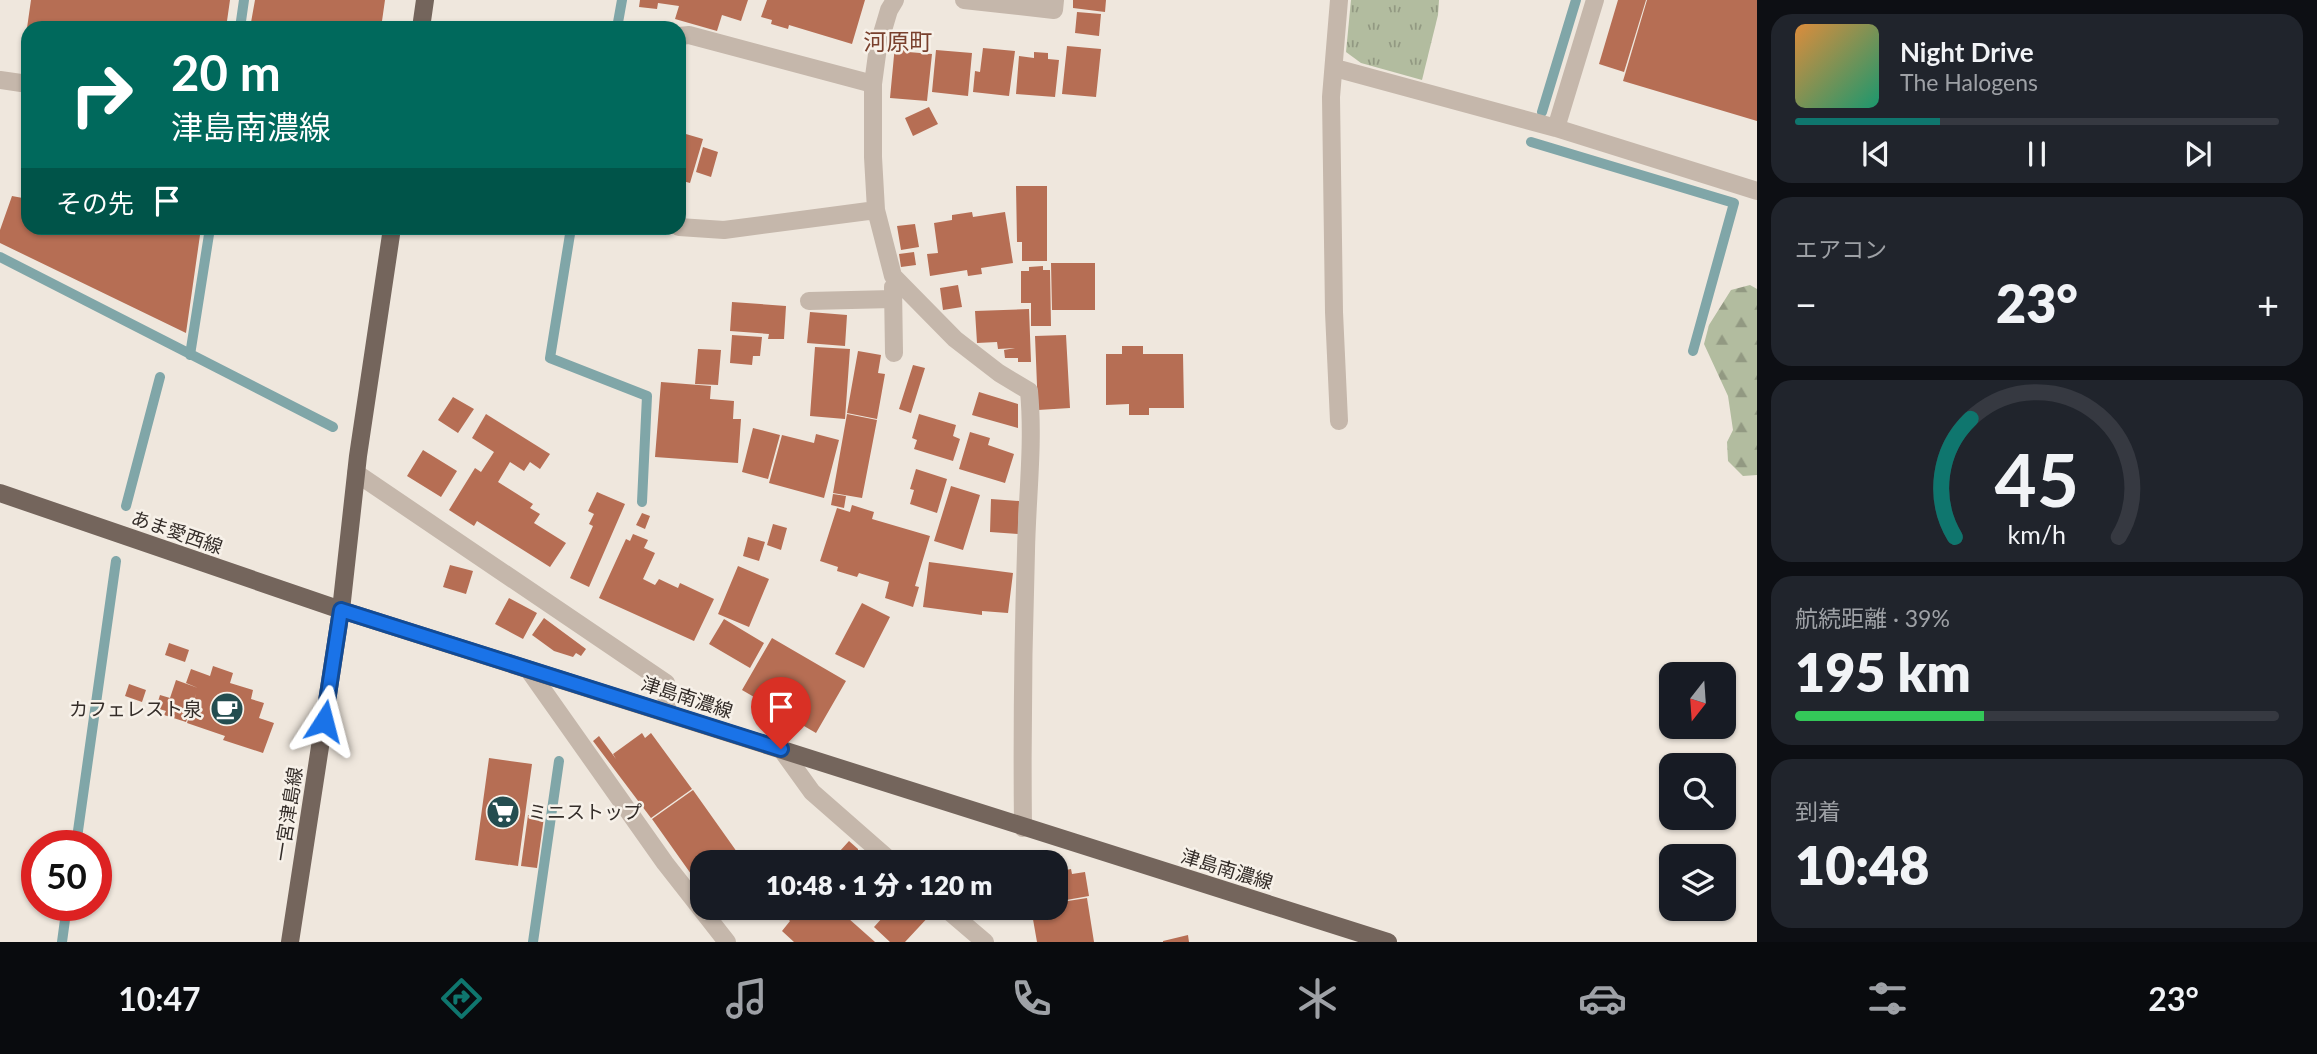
<!DOCTYPE html>
<html lang="ja">
<head>
<meta charset="utf-8">
<style>
	:root { --surface:#171b24; --page:#20242c; --text:#f1f3f6; --muted:#9ea1a6; --line:#363941; --accent:#0f766e }
	body { margin:0; font-family:Lato,"Noto Sans JP",sans-serif; background:var(--page); color:var(--text); height:100vh; display:flex; flex-direction:column; font-size:26px; white-space:nowrap }
	* { box-sizing:border-box; margin:0 }
	p { font-size:23px; color:var(--muted) }
	.icon { flex:none; width:38px; height:38px; fill:none; stroke:currentColor; stroke-width:2; stroke-linecap:round; stroke-linejoin:round }
	.map { position:relative; flex:1; overflow:hidden }
	.sheet { display:flex; flex-direction:column; gap:14px; padding:14px; background:#0d0f14; width:560px }
	.sheet>* { flex:none }
	.top-card { position:absolute; left:21px; top:21px; width:665px; height:214px; border-radius:21px; box-shadow:0 2px 5px #0004; background:#00695c; color:#fff; overflow:hidden }
	.needle { width:46px; rotate:197deg }
	.fabs { position:absolute; left:1659px; top:662px; display:grid; gap:14px }
	.fabs a { display:grid; place-items:center; width:77px; height:77px; border-radius:14px; background:var(--surface); box-shadow:0 2px 5px #0004; font-size:35px }
	.speed { position:absolute; left:21px; top:830px; display:flex; gap:14px; font-size:35px; font-weight:700; text-align:center }
	.speed>* { display:grid; place-content:center; width:91px; height:91px; border-radius:50%; background:var(--surface); box-shadow:0 2px 5px #0004; line-height:1 }
	.speed .limit { border:10px solid #d22; background:#fff; color:#111 }
	.pin { position:absolute; display:grid; place-items:center; width:60px; height:60px; color:#fff; margin:-72px -30px; border-radius:50% 50% 50% 0; rotate:-45deg; box-shadow:0 0 7px #0007 }
	.pin .icon { rotate:45deg }
	.me { position:absolute; width:77px; margin:-38px; rotate:9deg; stroke-linejoin:round; filter:drop-shadow(0 0 5px #0008) }
	.turn { display:flex; align-items:center; gap:24px; height:147px; padding:0 35px; font-size:32px }
	.turn .icon { width:91px; height:91px; stroke-width:2.5 }
	.turn b { display:block; font-size:49px; line-height:60px }
	.then { display:flex; align-items:center; height:66px; padding:0 35px; background:#0003; gap:14px; font-size:26px }
	.big { font-size:52px; font-weight:800; line-height:1.1 }
	.sheet .widget { flex:1; display:flex; flex-direction:column; justify-content:center; gap:10px; min-width:0; padding:0 24px; border-radius:21px; background:var(--page) }
	.sheet .dial { align-items:center; gap:0 }
	.dial svg { height:182px; overflow:visible; fill:none; stroke:var(--line); stroke-width:7; stroke-linecap:round; text-anchor:middle }
	.dial text { fill:var(--text); stroke:none }
	.song { display:flex; align-items:center; gap:21px }
	.cover { width:84px; height:84px; border-radius:10px; background:linear-gradient(135deg,hsl(30 70% 55%),hsl(160 70% 35%)) }
	.played { height:7px; border-radius:4px; background:linear-gradient(90deg,var(--accent) 30%,var(--line) 30%) }
	.keys { display:flex; justify-content:space-around; direction:ltr }
	.heat { display:flex; justify-content:space-between; align-items:center; font-size:38px; direction:ltr }
	.charge { height:10px; border-radius:5px; background:linear-gradient(90deg,#34c759 39%,var(--line) 0) }
	.trip { position:absolute; left:690px; top:850px; width:378px; height:70px; border-radius:21px; background:var(--surface); box-shadow:0 2px 5px #0004; font-weight:800; line-height:70px; text-align:center }
	.dock { display:flex; height:112px; justify-content:space-around; align-items:center; background:#090b0e; color:var(--muted) }
	.dock .icon { width:49px; height:49px }
	.dock .current { color:var(--accent) }
	.dock b { font-size:32px; color:var(--text) }
	main { display:flex; flex:1; min-height:0 }
	.map>svg:first-child { display:block }
	.grass { fill:url(#grass-tufts) }
	.forest { fill:url(#forest-firs) }
	.lines { fill:none; stroke-linecap:round; stroke-linejoin:round }
	.stream { stroke:#80a6a8; stroke-width:10 }
	.building { fill:#b66e54 }
	.minor { stroke:#c5b7ab; stroke-width:18 }
	.major { stroke:#74655c; stroke-width:18 }
	.route-casing { stroke:#114b97; stroke-width:18 }
	.route { stroke:#1a73e8; stroke-width:12 }
	.labels { text-anchor:middle; stroke-width:5; stroke-linejoin:round; paint-order:stroke }
	.street-label { font-size:19px; fill:#342d29; stroke:#f7f1e9 }
	.poi-label { font-size:19px; fill:#342d29; stroke:#f7f1e9; text-anchor:end }
	.quarter-label { font-size:23px; fill:#79402d; stroke:#f7f1e9 }
</style>
</head>
<body>
<main>
<div class="map">
<svg width="1757" height="942" viewBox="0 0 1757 942">
	<defs>
		<pattern id="grass-tufts" width="24" height="20" patternUnits="userSpaceOnUse" patternTransform="scale(1.75)"><rect width="24" height="20" fill="#b2bc9f"/><path d="M3 7l-1-3M5 7V3M7 7l1-3M15 17l-1-3M17 17v-4M19 17l1-3" fill="none" stroke="#929982"/></pattern>
		<pattern id="forest-firs" width="22" height="20" patternUnits="userSpaceOnUse" patternTransform="scale(1.75)"><rect width="22" height="20" fill="#b2bc9f"/><path d="M5 1l3.5 6h-7zM16 11l3.5 6h-7z" fill="#929982"/></pattern>
	</defs>
	<rect width="100%" height="100%" fill="#efe7dd"/>
	<!-- grass -->
	<path class="grass" d="M 1351,0 L 1439,0 L 1438,15 L 1422,80 L 1361,63 L 1346,52 Z"/>
	<!-- forest -->
	<path class="forest" d="M 1750,285 L 1757,289 L 1757,475 L 1743,476 L 1728,461 L 1727,442 L 1733,430 L 1728,396 L 1704,344 L 1709,325 L 1731,290 Z"/>
	<g class="lines">
		<!-- stream -->
		<path class="stream" d="M 240,28 L 244,0
			M 617,28 L 622,0
			M 1542,112 L 1576,0
			M 1531,142 L 1734,203 L 1693,351
			M 571,228 L 550,358 L 647,396 L 642,502
			M 0,257 L 333,427
			M 190,355 L 210,228
			M 126,506 L 160,377
			M 76,845 L 116,561
			M 62,942 L 67,905
			M 533,942 L 559,761"/>
	</g>
	<!-- building -->
	<path class="building" d="M 31,0 L 230,0 L 226,28 L 27,28 Z
		M 255,0 L 385,0 L 381,28 L 250,28 Z
		M 640,0 L 748,0 L 741,21 L 722,15 L 717,31 L 675,19 L 679,6 L 658,3 L 657,9 L 639,7 Z
		M 767,0 L 865,0 L 852,44 L 789,25 L 788,29 L 771,24 L 772,20 L 761,17 Z
		M 1073,0 L 1106,0 L 1105,12 L 1073,8 Z
		M 1618,0 L 1646,0 L 1624,72 L 1599,64 Z
		M 1647,0 L 1757,0 L 1757,121 L 1623,81 Z
		M 1077,12 L 1101,14 L 1099,36 L 1075,33 Z
		M 26,30 L 28,30 L 28,57 L 23,56 Z
		M 895,45 L 909,46 L 908,52 L 932,54 L 927,101 L 890,98 Z
		M 1067,46 L 1101,49 L 1096,97 L 1062,94 Z
		M 983,48 L 1015,51 L 1009,96 L 973,92 L 975,71 L 980,72 Z
		M 936,50 L 972,53 L 968,96 L 932,92 Z
		M 1034,52 L 1048,53 L 1048,59 L 1059,60 L 1055,97 L 1016,94 L 1019,56 L 1034,58 Z
		M 929,107 L 938,124 L 913,136 L 905,118 Z
		M 679,132 L 703,139 L 690,183 L 679,180 Z
		M 703,147 L 718,152 L 711,177 L 696,172 Z
		M 1016,186 L 1047,186 L 1047,261 L 1022,261 L 1022,242 L 1017,242 Z
		M 12,196 L 28,199 L 28,228 L 201,228 L 186,333 L 0,243 L 0,230 Z
		M 972,212 L 973,217 L 1005,212 L 1013,263 L 981,268 L 982,274 L 968,276 L 967,270 L 930,276 L 927,254 L 938,253 L 934,223 L 952,220 L 952,215 Z
		M 915,224 L 919,247 L 901,250 L 897,226 Z
		M 914,252 L 916,265 L 901,267 L 899,254 Z
		M 1051,263 L 1095,263 L 1095,310 L 1052,310 Z
		M 1043,266 L 1043,270 L 1050,270 L 1051,326 L 1031,326 L 1031,303 L 1021,303 L 1021,271 L 1029,271 L 1029,267 Z
		M 958,285 L 962,307 L 943,310 L 940,288 Z
		M 732,302 L 786,306 L 784,339 L 768,339 L 769,334 L 730,331 Z
		M 1029,309 L 1031,362 L 1018,362 L 1018,358 L 1005,358 L 1004,350 L 1015,348 L 998,349 L 997,342 L 977,343 L 975,311 Z
		M 810,312 L 847,315 L 845,346 L 807,343 Z
		M 732,335 L 762,337 L 760,356 L 753,356 L 752,365 L 730,363 Z
		M 1066,335 L 1070,408 L 1038,410 L 1035,336 Z
		M 1122,346 L 1143,346 L 1143,354 L 1183,354 L 1184,408 L 1149,408 L 1149,415 L 1129,415 L 1129,404 L 1106,405 L 1106,354 L 1122,354 Z
		M 815,347 L 850,349 L 845,419 L 810,416 Z
		M 698,349 L 721,350 L 718,385 L 695,384 Z
		M 858,351 L 881,355 L 878,373 L 885,374 L 877,419 L 847,413 Z
		M 913,365 L 925,368 L 911,413 L 899,409 Z
		M 661,382 L 711,386 L 710,399 L 734,401 L 733,419 L 741,419 L 738,463 L 655,457 Z
		M 979,392 L 1018,404 L 1018,428 L 972,415 Z
		M 453,397 L 474,409 L 458,433 L 438,420 Z
		M 486,414 L 550,454 L 540,469 L 530,462 L 524,471 L 510,462 L 498,482 L 533,504 L 530,508 L 540,514 L 534,523 L 566,543 L 550,567 L 477,521 L 474,526 L 449,510 L 475,468 L 481,472 L 494,452 L 472,438 Z
		M 847,414 L 877,420 L 862,498 L 833,493 Z
		M 919,414 L 956,425 L 953,436 L 960,439 L 953,461 L 914,449 L 917,440 L 912,438 Z
		M 753,428 L 780,435 L 768,479 L 742,472 Z
		M 970,432 L 990,438 L 988,445 L 1014,454 L 1005,483 L 959,469 Z
		M 816,434 L 839,440 L 824,498 L 769,483 L 782,435 L 814,443 Z
		M 423,450 L 457,471 L 441,497 L 407,476 Z
		M 916,469 L 947,479 L 937,513 L 910,504 L 914,490 L 910,489 Z
		M 951,486 L 980,495 L 963,550 L 934,541 Z
		M 597,492 L 625,504 L 589,587 L 570,578 L 593,526 L 589,524 L 594,514 L 588,511 Z
		M 833,494 L 846,496 L 844,508 L 831,505 Z
		M 991,499 L 1019,501 L 1018,534 L 990,532 Z
		M 852,505 L 874,512 L 872,519 L 930,536 L 915,586 L 919,587 L 913,607 L 885,598 L 889,582 L 859,573 L 857,577 L 837,571 L 838,567 L 820,561 L 837,508 L 850,512 Z
		M 642,513 L 650,516 L 645,529 L 636,525 Z
		M 773,524 L 787,528 L 781,550 L 767,545 Z
		M 633,534 L 648,540 L 644,548 L 655,553 L 643,579 L 655,585 L 659,579 L 678,588 L 680,583 L 714,599 L 694,641 L 599,598 L 626,539 L 630,541 Z
		M 748,537 L 765,542 L 759,561 L 743,556 Z
		M 929,562 L 1013,573 L 1008,613 L 982,611 L 982,615 L 923,607 Z
		M 450,565 L 473,571 L 466,594 L 443,587 Z
		M 738,566 L 769,579 L 749,627 L 718,614 Z
		M 509,598 L 537,613 L 523,639 L 495,624 Z
		M 862,603 L 890,617 L 864,668 L 835,654 Z
		M 544,618 L 586,649 L 581,656 L 576,653 L 573,657 L 554,651 L 532,635 Z
		M 724,619 L 764,643 L 750,668 L 709,644 Z
		M 772,638 L 846,681 L 816,733 L 742,690 Z
		M 169,643 L 189,650 L 185,662 L 165,655 Z
		M 213,666 L 233,673 L 230,683 L 253,690 L 251,699 L 264,703 L 259,718 L 274,723 L 263,753 L 223,740 L 225,736 L 187,723 L 196,694 L 186,722 L 164,715 L 166,711 L 156,708 L 160,695 L 170,698 L 176,680 L 198,688 L 186,683 L 191,669 L 210,676 Z
		M 129,684 L 146,690 L 142,702 L 125,696 Z
		M 642,733 L 645,738 L 651,733 L 692,789 L 651,818 L 593,741 L 599,736 L 616,759 L 613,754 Z
		M 489,758 L 532,764 L 518,866 L 475,860 Z
		M 693,790 L 737,852 L 722,863 L 702,863 L 702,877 L 696,881 L 652,819 Z
		M 528,815 L 544,817 L 537,868 L 521,866 Z
		M 849,841 L 858,849 L 858,863 L 829,863 Z
		M 1071,869 L 1072,874 L 1085,872 L 1089,896 L 1055,902 L 1055,872 Z
		M 1087,898 L 1094,942 L 1037,942 L 1031,908 L 1055,908 L 1055,903 Z
		M 720,908 L 738,908 L 734,920 L 718,914 Z
		M 794,908 L 845,908 L 851,915 L 848,918 L 875,942 L 794,942 L 782,931 L 790,921 L 786,917 Z
		M 891,908 L 927,908 L 932,913 L 905,942 L 890,942 L 874,927 Z
		M 1188,935 L 1189,942 L 1163,942 L 1163,941 Z"/>
	<g class="lines">
		<!-- minor -->
		<path class="minor" d="M 895,0 L 889,10 L 878,47 L 873,84 L 873,157 L 876,210 L 893,276 L 955,339 L 999,373 L 1029,391 C 1034,444 1027,497 1026,551 C 1023,643 1022,735 1023,828
			M 964,0 L 1054,10 L 1055,0
			M 679,36 L 689,35 L 873,84
			M 1335,68 L 1556,128 L 1757,191
			M 0,80 L 28,84
			M 1556,128 L 1595,0
			M 679,227 L 724,230 L 876,210
			M 893,287 L 894,353
			M 809,301 L 893,299
			M 1339,421 L 1334,312 L 1331,97 L 1339,0
			M 356,473 L 666,683 L 667,713
			M 528,669 L 665,863 L 727,942
			M 781,749 L 812,792 L 893,863
			M 945,908 L 985,942"/>
		<!-- major -->
		<path class="major" d="M 421,28 L 425,0
			M 0,493 L 341,610 L 1388,942
			M 290,942 L 341,610 L 358,456 L 392,228"/>
	</g>
	<g class="lines">
		<defs>
			<path id="route" d="M 324,721 L 341,610 L 781,749"/>
		</defs>
		<!-- route casing -->
		<use href="#route" class="route-casing"/>
		<!-- route -->
		<use href="#route" class="route"/>
	</g>
	<!-- icons -->
	<defs>
		<symbol id="cafe-disc" viewBox="-11 -11 22 22"><circle r="9.5" fill="#244d50" stroke="#f7f1e9"/><path d="M-5.5-4.5H6V0H3Q3 3.5 0 3.5H-2.5Q-5.5 3.5-5.5 0ZM3-3.2v2h1.7v-2ZM-6 4.5H4V6H-6Z" fill="#fff"/></symbol>
		<symbol id="supermarket-disc" viewBox="-11 -11 22 22"><circle r="9.5" fill="#244d50" stroke="#f7f1e9"/><path d="M-6-5.5h2.5l.6 2H6L4.5 2H-2.5L-4.4-4H-6ZM-1.5 3.2a1.3 1.3 0 1 0 .1 0ZM3 3.2a1.3 1.3 0 1 0 .1 0Z" fill="#fff"/></symbol>
	</defs>
	<g fill-rule="evenodd">
		<use href="#cafe-disc" x="208" y="690" width="38" height="38"/>
		<use href="#supermarket-disc" x="484" y="793" width="38" height="38"/>
	</g>
	<g class="labels">
		<!-- street labels -->
		<g class="street-label">
			<text transform="translate(177 532) rotate(19)" y="7">あま愛西線</text>
			<text transform="translate(687 697) rotate(18)" y="7">津島南濃線</text>
			<text transform="translate(288 814) rotate(-81)" y="7">一宮津島線</text>
			<text transform="translate(1227 869) rotate(17)" y="7">津島南濃線</text>
		</g>
		<!-- poi labels -->
		<g class="poi-label">
			<text x="202" y="716">カフェレスト泉</text>
			<text x="528" y="819" text-anchor="start">ミニストップ</text>
		</g>
		<!-- quarter labels -->
		<g class="quarter-label">
			<text x="898" y="50">河原町</text>
		</g>
	</g>
</svg>
<div class="fabs">
<a><svg class="needle" viewBox="-14 -14 28 28"><path d="M0-13l5 13h-10z" fill="#e53935"/><path d="M0 13l5-13h-10z" fill="#9ea1a6"/></svg></a>
<a><svg class="icon" aria-label="search" viewBox="0 0 24 24"><circle cx="10" cy="10" r="6"/><path d="M15 15l6 6"/></svg></a>
<a><svg class="icon" aria-label="layers" viewBox="0 0 24 24"><path d="M12 4l9 5-9 5-9-5zM3 14l9 5 9-5"/></svg></a>
</div>
<div class="speed"><div class="limit">50</div></div>
<div class="pin" style="left:781px;top:749px;background:#d93025"><svg class="icon" aria-label="arrive" viewBox="0 0 24 24"><path d="M6 21V4h12l-3 4 3 4H6"/></svg></div>
<svg class="me" style="left:324px;top:721px" viewBox="-20 -20 40 40"><path d="M0-17L14 15 0 8-14 15z" fill="#1a73e8" stroke="#fff" stroke-width="4"/></svg>
<div class="trip">10:48 · 1 分 · 120 m</div>
<div class="top-card">
<div class="turn"><svg class="icon" aria-label="right" viewBox="0 0 24 24"><path d="M7 20v-9h11M14 6l5 5-5 5"/></svg><div><b>20 m</b>津島南濃線</div></div>
<div class="then">その先<svg class="icon" aria-label="arrive" viewBox="0 0 24 24"><path d="M6 21V4h12l-3 4 3 4H6"/></svg></div>
</div>
</div>
<section class="sheet">
<div class="widget">
<div class="song"><i class="cover"></i><div><b>Night Drive</b><p>The Halogens</p></div></div>
<div class="played"></div>
<div class="keys"><svg class="icon" aria-label="previous" viewBox="0 0 24 24"><path d="M18 5L8 12l10 7zM5 5v14"/></svg><svg class="icon" aria-label="pause" viewBox="0 0 24 24"><path d="M8 5v14M16 5v14"/></svg><svg class="icon" aria-label="next" viewBox="0 0 24 24"><path d="M6 5l10 7-10 7zM19 5v14"/></svg></div>
</div>
<div class="widget"><p>エアコン</p>
<div class="heat"><a>−</a><b class="big">23°</b><a>+</a></div>
</div>
<div class="widget dial"><svg viewBox="0 0 100 80">
<path d="M14 69A42 42 0 1 1 86 69"/>
<path d="M14 69A42 42 0 0 1 21 17" stroke="#0f766e"/>
<text x="50" y="56" font-size="32" font-weight="700">45</text>
<text x="50" y="72" font-size="11">km/h</text>
</svg></div>
<div class="widget"><p>航続距離 · 39%</p><b class="big">195 km</b><div class="charge"></div></div>
<div class="widget"><p>到着</p><b class="big">10:48</b></div>
</section>
</main>
<nav class="dock">
<b>10:47</b>
<svg class="icon current" aria-label="directions" viewBox="0 0 24 24"><path d="M12 3l9 9-9 9-9-9zM9 14v-3h6M13 9l2 2-2 2"/></svg>
<svg class="icon" aria-label="music" viewBox="0 0 24 24"><path d="M9 18V5l10-2v13"/><circle cx="6" cy="18" r="3"/><circle cx="16" cy="16" r="3"/></svg>
<svg class="icon" aria-label="phone" viewBox="0 0 24 24"><path d="M5 4h4l2 5-3 2q2 4 5 5l2-3 5 2v4C11 20 4 13 5 4z"/></svg>
<svg class="icon" aria-label="climate" viewBox="0 0 24 24"><path d="M12 3v18M4 7l16 10M4 17L20 7"/></svg>
<svg class="icon" aria-label="car" viewBox="0 0 24 24"><path d="M5 17H2v-5l4-1 3-4h7l3 4 3 1v5h-3M9 17h6M6 11h13"/><circle cx="7" cy="17" r="2"/><circle cx="17" cy="17" r="2"/></svg>
<svg class="icon" aria-label="filters" viewBox="0 0 24 24"><path d="M4 7h16M4 17h16"/><circle cx="9" cy="7" r="2"/><circle cx="15" cy="17" r="2"/></svg>
<b>23°</b>
</nav>
</body>
</html>
